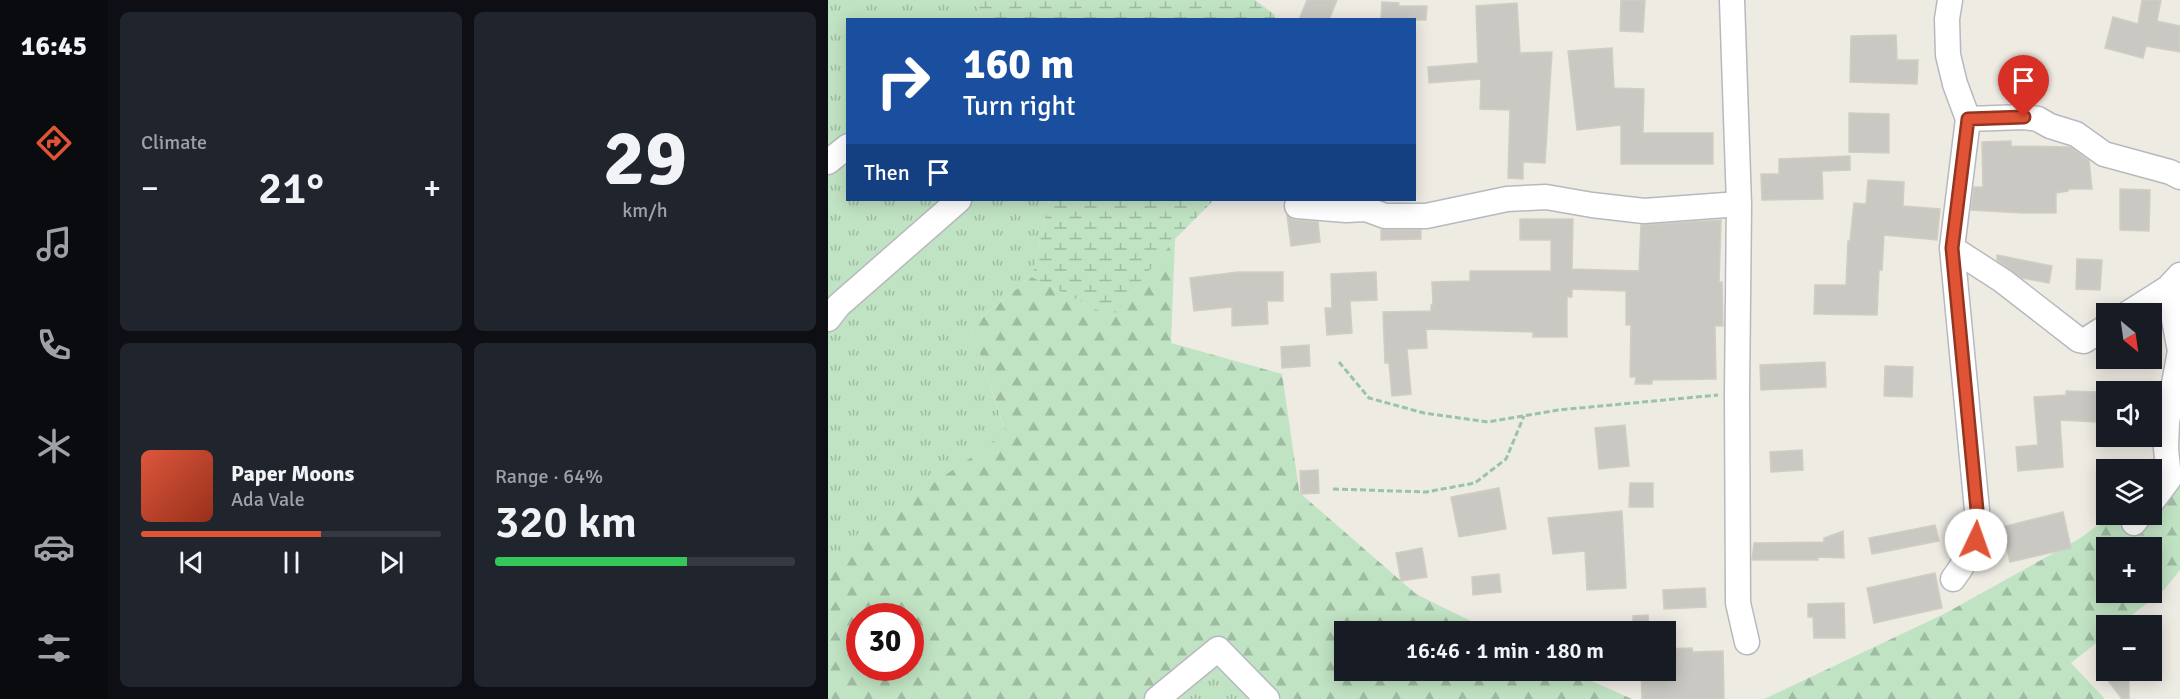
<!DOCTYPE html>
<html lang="en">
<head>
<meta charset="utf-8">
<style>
	:root { --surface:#171b24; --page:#20242c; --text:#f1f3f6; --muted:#9ea1a6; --line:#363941; --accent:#e05335 }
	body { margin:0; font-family:Signika,sans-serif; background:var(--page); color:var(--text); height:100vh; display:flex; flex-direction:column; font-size:22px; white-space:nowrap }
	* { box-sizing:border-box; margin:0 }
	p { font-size:20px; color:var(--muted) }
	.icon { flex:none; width:33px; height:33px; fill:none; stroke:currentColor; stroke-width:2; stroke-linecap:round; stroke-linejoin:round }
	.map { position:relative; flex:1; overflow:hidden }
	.side { display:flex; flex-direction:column; gap:12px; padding:12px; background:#0d0f14; width:720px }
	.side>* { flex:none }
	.hud { position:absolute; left:18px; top:18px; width:570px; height:183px; border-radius:0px; box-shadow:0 3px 15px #0003; background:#1a4fa0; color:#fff; overflow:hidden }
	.needle { width:39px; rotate:151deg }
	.tools { position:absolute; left:1268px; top:303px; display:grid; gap:12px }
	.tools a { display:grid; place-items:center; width:66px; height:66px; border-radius:0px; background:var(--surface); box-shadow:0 3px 15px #0003; font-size:30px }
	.speed { position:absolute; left:18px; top:603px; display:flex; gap:12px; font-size:30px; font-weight:700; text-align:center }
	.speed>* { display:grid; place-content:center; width:78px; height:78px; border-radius:50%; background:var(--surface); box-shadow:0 3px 15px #0003; line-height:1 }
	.speed .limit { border:9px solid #d22; background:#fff; color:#111 }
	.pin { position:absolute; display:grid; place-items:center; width:51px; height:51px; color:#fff; margin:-62px -26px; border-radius:50% 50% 50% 0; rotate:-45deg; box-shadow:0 0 6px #0007 }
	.pin .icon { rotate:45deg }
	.me { position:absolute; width:66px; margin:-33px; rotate:3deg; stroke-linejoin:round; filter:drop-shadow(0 0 4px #0008) }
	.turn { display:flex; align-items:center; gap:21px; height:126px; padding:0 18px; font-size:27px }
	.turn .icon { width:78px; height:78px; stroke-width:2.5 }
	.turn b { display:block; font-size:42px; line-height:51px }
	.then { display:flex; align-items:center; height:57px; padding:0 18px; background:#0003; gap:12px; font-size:22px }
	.big { font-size:45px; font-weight:600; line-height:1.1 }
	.side .card { flex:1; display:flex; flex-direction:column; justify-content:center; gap:9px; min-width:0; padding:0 21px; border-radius:9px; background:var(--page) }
	.side .dial { align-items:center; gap:0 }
	.dial b { font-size:78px; line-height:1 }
	.song { display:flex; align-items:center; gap:18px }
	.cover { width:72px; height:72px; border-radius:9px; background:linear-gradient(135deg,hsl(10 70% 55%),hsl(10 70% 35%)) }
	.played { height:6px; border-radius:3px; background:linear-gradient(90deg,var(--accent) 60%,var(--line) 60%) }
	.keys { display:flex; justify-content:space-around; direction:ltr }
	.heat { display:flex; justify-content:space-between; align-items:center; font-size:33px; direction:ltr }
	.charge { height:9px; border-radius:4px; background:linear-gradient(90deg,#34c759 64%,var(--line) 0) }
	.side .tiles { flex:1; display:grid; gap:12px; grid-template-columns:repeat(2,1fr) }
	.trip { position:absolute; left:506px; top:621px; width:342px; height:60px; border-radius:0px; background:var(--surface); box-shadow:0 3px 15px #0003; font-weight:600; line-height:60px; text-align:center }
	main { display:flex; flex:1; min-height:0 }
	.menu { display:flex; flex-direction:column; width:108px; justify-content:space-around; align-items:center; background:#090b0e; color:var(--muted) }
	.menu .icon { width:42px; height:42px }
	.menu .current { color:var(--accent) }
	.menu b { font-size:27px; color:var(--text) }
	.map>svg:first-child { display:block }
	.grass { fill:url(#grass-tufts) }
	.forest { fill:url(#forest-firs); fill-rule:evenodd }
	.wetland { fill:url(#wetland-marsh) }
	.building { fill:#cac8c2; stroke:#d1cec1; stroke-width:1.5 }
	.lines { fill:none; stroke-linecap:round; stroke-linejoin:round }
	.minor-casing { stroke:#b8b9be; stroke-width:27 }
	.path { stroke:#99c4a9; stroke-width:3; stroke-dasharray:6 3; stroke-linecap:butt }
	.minor { stroke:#fff; stroke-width:24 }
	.route-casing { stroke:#923622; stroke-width:15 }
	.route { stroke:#e05335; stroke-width:10 }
</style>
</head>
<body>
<main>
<nav class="menu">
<b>16:45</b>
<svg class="icon current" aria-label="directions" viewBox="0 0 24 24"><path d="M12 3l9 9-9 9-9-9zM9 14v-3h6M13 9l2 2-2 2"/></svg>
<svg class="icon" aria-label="music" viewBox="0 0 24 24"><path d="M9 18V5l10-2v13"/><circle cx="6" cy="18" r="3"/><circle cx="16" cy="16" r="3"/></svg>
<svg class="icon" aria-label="phone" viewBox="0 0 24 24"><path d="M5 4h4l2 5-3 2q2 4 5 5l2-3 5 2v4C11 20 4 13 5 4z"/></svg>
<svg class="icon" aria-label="climate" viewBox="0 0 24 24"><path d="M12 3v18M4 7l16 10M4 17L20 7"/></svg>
<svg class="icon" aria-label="car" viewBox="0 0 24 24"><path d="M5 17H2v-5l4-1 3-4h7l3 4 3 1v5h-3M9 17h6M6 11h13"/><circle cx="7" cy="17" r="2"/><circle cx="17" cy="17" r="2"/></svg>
<svg class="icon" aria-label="filters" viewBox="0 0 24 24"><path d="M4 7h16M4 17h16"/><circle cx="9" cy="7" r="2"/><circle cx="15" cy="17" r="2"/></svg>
</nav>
<section class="side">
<div class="tiles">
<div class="card"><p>Climate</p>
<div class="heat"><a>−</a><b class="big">21°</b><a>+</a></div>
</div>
<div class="card dial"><b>29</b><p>km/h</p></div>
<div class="card">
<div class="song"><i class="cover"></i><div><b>Paper Moons</b><p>Ada Vale</p></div></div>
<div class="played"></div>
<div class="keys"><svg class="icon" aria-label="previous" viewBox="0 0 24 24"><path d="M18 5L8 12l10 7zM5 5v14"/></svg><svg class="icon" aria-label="pause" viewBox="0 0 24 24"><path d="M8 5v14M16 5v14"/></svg><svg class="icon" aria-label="next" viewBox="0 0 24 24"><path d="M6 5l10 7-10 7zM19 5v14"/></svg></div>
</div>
<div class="card"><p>Range · 64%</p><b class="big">320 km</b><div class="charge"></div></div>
</div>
</section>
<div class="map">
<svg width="1352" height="699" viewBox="0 0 1352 699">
	<defs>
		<pattern id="grass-tufts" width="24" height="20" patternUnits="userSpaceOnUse" patternTransform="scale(1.5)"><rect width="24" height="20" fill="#c0e3c3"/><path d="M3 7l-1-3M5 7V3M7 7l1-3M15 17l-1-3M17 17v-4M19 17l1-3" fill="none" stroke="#9fbba2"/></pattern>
		<pattern id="forest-firs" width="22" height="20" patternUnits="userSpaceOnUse" patternTransform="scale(1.5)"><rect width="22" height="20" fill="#c0e3c3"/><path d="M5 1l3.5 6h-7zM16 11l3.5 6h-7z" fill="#9fbba2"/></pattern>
		<pattern id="wetland-marsh" width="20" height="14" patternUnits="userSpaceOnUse" patternTransform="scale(1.5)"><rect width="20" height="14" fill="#c0e3c3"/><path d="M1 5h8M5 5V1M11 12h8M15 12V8" fill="none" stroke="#9fbba2"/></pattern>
	</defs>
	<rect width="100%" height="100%" fill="#edebe2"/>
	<!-- grass -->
	<path class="grass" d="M 0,0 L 144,0 L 156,19 L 20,20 L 20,200 L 221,200 L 204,277 L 143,326 L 178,435 L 24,538 L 0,561 Z
		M 405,669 L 459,699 L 321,699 Z"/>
	<!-- forest -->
	<path class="forest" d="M 347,239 L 343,343 L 454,374 L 471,490 L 473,494 L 588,594 L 663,631 L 516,632 L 516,670 L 741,671 L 804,699 L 459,699 L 405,669 L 321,699 L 0,699 L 0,561 L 24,538 L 178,434 L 143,326 L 204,277 L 284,317 ZM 32,616 L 82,616 L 82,668 L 32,668 Z
		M 1352,462 L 1352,570 L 1336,590 L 1291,625 L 1278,626 L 1278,635 L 1243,663 L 1277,699 L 936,699 L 1116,614 L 1251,539 L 1283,515 L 1323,514 L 1323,484 ZM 1278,548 L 1323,548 L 1323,592 L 1278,592 Z"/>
	<!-- wetland -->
	<path class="wetland" d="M 144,0 L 427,0 L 447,15 L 447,19 L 156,19 Z
		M 221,200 L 386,200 L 347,239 L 284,317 L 204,277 Z"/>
	<!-- building -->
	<path class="building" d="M 479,0 L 509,0 L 501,20 L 471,20 Z
		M 793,0 L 817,0 L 815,32 L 792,31 Z
		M 1314,0 L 1333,0 L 1329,21 L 1352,26 L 1352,52 L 1318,46 L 1315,58 L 1277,48 L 1285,17 L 1310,24 Z
		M 554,2 L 571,3 L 570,6 L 599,6 L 598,20 L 553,20 Z
		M 689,3 L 692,53 L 724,52 L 717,163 L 695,162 L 695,179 L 680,178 L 682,110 L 652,109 L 653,79 L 601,83 L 600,67 L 650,63 L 648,6 Z
		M 1068,35 L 1069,60 L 1090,60 L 1089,84 L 1022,82 L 1023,36 Z
		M 784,48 L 786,88 L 816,89 L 815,133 L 885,133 L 885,164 L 793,164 L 793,125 L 749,130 L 740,51 Z
		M 1021,113 L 1061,114 L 1061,153 L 1021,152 Z
		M 1183,141 L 1183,146 L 1242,147 L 1261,161 L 1264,189 L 1241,189 L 1240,191 L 1228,193 L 1228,213 L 1195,213 L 1143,210 L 1146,187 L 1155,187 L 1154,142 Z
		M 1022,156 L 1022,170 L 994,171 L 995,199 L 934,200 L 933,174 L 951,174 L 951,159 Z
		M 1040,180 L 1076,182 L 1075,206 L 1112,209 L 1109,240 L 1056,235 L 1054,270 L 1051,270 L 1049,315 L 986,314 L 987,285 L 1018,285 L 1020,241 L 1022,241 L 1026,203 L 1038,204 Z
		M 1292,189 L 1322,190 L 1321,231 L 1292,230 Z
		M 459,215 L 467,220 L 490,222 L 492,242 L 463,246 Z
		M 692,219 L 745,219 L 744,269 L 811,271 L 813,225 L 893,220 L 891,282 L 894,282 L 895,326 L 887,326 L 888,379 L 824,380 L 824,384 L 807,384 L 808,377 L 802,377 L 803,325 L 798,325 L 798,291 L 744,289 L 744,297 L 739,297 L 739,337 L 705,337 L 705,332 L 598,329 L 599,348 L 579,349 L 583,394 L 564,396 L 561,363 L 557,363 L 555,312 L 603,311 L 603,305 L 605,305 L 604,282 L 642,281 L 642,271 L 723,271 L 723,240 L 692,240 Z
		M 553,230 L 593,230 L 593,239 L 553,240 Z
		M 1169,255 L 1224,266 L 1221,283 L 1194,278 L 1169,260 Z
		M 1249,259 L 1274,260 L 1272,290 L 1248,289 Z
		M 410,272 L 455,272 L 455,301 L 439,301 L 440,324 L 404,326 L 404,307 L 366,311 L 362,278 Z
		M 548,272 L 549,300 L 522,301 L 524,333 L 499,335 L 497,308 L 504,308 L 503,274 Z
		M 481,345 L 482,366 L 454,368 L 453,347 Z
		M 997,362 L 998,387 L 933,390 L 932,365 Z
		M 1057,366 L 1085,367 L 1084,397 L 1056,396 Z
		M 1238,391 L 1269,392 L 1269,399 L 1278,398 L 1278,414 L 1268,415 L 1268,422 L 1232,420 L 1235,467 L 1190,471 L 1188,447 L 1210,445 L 1206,397 L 1238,395 Z
		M 797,425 L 801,466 L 771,469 L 767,428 Z
		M 974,450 L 975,470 L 943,472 L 942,452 Z
		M 490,470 L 491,493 L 473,494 L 472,471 Z
		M 802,483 L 825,483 L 825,507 L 801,507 Z
		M 671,488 L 678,529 L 631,537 L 623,497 Z
		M 794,511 L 798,588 L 759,590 L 757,551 L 725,554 L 720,518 Z
		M 1235,512 L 1243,548 L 1182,562 L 1174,527 Z
		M 1107,525 L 1111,541 L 1044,554 L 1041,538 Z
		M 1015,531 L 1016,558 L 990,557 L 990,560 L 924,560 L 926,543 L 996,542 L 996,538 Z
		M 594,548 L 599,577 L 573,581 L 568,553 Z
		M 1107,573 L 1114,608 L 1046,623 L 1039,588 Z
		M 671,574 L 673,592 L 645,595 L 644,577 Z
		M 877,588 L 878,607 L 836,609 L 835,590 Z
		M 1016,603 L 1017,638 L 986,638 L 985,617 L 980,617 L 980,604 Z
		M 820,615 L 821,632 L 805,632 L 805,616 Z
		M 864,648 L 865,652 L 895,651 L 896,699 L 814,699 L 813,670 L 837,670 L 837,649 Z
		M 1272,670 L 1301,670 L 1301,699 L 1294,699 Z"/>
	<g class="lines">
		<defs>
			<path id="minor" d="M 904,0 L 911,204 L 909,393 L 910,603 L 919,642
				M 1122,0 L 1119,19 L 1120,55 L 1127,84 L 1140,119 L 1124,248 L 1149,510 C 1147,542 1145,552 1125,579
				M 1140,119 L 1196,117 L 1210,119 L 1222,126 L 1248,134 L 1276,154 L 1342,172 L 1352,177
				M 0,162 L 20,146
				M 469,206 L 518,210 L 538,209 L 557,216 L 598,216 L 679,199 L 718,197 L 764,205 L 816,211 L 911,204
				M 1124,248 L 1175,281 L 1251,340 L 1256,341 L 1278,327
				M 1299,314 L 1340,288 L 1352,275
				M 0,319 L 11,305 L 131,200
				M 1323,503 L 1341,479 L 1338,448 L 1339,422 L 1352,351 L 1340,288
				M 1306,523 L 1313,514
				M 329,699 L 390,649 L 439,699"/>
		</defs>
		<!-- minor casing -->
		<use href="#minor" class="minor-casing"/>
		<!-- path -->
		<path class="path" d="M 511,362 L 541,398 L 596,413 L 660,422 L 730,410 L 890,395
			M 505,489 L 598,492 L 647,483 L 678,459 L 696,416"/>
		<!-- minor -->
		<use href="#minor" class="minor"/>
	</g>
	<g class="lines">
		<defs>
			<path id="route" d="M 1148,540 L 1149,510 L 1124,248 L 1140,119 L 1196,117"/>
		</defs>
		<!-- route casing -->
		<use href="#route" class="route-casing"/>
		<!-- route -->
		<use href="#route" class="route"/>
	</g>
</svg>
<div class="tools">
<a><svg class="needle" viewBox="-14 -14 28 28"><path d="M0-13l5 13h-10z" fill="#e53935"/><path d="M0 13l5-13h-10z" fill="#9ea1a6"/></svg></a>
<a><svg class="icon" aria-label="sound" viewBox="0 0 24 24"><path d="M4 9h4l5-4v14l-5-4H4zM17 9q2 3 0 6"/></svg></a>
<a><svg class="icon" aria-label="layers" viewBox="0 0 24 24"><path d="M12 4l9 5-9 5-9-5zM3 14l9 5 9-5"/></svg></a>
<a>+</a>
<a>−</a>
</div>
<div class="speed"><div class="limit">30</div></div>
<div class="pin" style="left:1196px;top:117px;background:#d93025"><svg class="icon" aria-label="arrive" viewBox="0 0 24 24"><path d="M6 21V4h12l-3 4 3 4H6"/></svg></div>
<svg class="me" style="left:1148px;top:540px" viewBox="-20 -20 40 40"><circle r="19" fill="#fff"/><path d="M0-13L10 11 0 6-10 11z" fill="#e05335"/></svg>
<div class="trip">16:46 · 1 min · 180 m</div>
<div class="hud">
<div class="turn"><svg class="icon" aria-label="right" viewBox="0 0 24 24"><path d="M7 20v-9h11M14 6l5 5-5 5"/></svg><div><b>160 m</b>Turn right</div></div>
<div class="then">Then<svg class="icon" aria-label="arrive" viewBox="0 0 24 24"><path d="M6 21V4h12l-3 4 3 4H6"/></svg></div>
</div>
</div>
</main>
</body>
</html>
